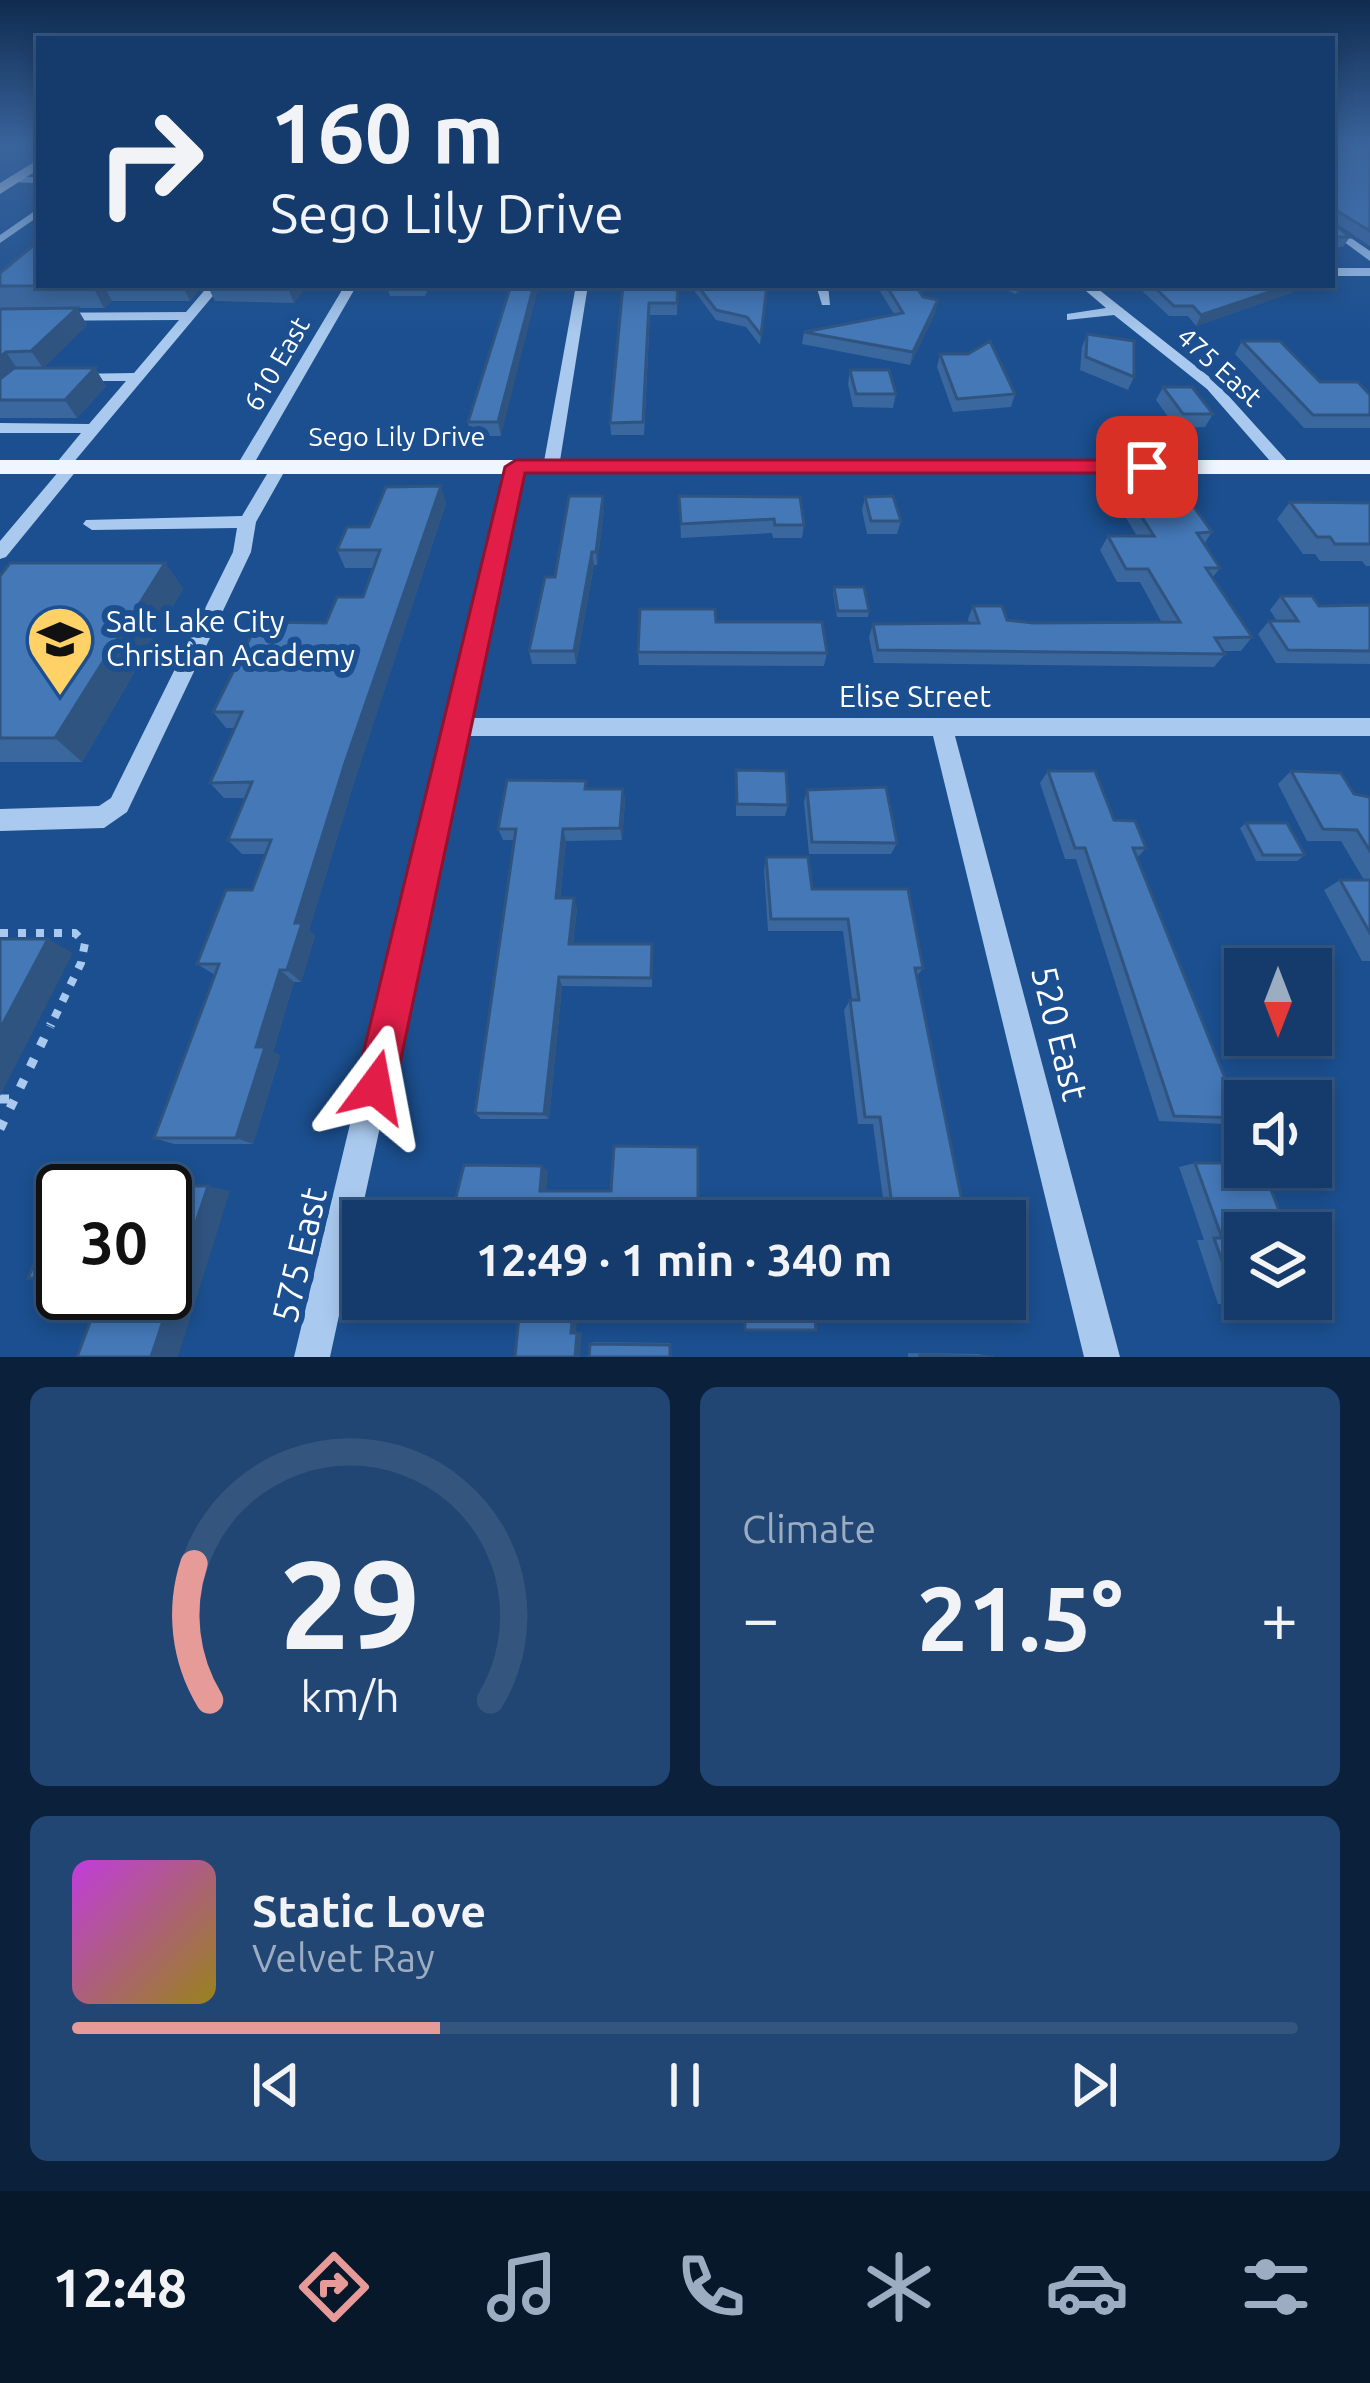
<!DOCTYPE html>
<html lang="en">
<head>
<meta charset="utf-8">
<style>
	:root { --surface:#143b6b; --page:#214673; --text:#f1f3f6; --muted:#9dadc1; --line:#33557e; --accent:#e69b98 }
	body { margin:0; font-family:Ubuntu,sans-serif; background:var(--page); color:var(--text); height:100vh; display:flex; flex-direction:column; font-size:45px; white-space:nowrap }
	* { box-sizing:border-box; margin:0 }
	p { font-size:39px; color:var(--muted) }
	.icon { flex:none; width:66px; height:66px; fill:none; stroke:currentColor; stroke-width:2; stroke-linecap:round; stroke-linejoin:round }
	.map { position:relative; height:1357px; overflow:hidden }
	.sheet { display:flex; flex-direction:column; gap:30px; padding:30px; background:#0b203b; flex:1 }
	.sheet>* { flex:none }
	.banner { position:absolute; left:36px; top:36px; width:1299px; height:252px; border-radius:0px; box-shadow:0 6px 18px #0003,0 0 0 3px var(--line); background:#143b6b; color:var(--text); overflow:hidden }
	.needle { width:78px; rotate:180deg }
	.buttons { position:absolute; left:1224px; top:948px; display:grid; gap:24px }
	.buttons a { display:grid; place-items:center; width:108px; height:108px; border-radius:0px; background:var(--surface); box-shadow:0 6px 18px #0003,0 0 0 3px var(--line); font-size:60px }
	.speed { position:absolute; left:36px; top:1164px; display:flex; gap:24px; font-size:60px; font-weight:700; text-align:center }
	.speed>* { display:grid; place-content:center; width:156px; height:156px; border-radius:50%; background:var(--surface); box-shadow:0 6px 18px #0003,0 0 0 3px var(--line); line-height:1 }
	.speed .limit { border:6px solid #111; border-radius:18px; background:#fff; color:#111 }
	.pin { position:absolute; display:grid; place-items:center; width:102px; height:102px; color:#fff; margin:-51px; border-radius:24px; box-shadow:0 6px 18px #0006 }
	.me { position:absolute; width:132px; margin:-66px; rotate:13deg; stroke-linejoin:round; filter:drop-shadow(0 0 9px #0008) }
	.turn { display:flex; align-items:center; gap:42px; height:252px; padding:0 36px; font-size:54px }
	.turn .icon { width:156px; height:156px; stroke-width:2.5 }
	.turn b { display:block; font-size:84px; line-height:102px }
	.big { font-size:90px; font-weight:700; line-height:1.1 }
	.sheet .widget { flex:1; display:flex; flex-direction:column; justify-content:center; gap:18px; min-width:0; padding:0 42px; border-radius:18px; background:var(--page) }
	.sheet .dial { align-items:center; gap:0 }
	.dial svg { height:312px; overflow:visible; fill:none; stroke:var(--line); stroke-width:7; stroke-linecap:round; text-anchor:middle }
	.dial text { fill:var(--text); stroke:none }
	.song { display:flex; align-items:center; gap:36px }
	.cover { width:144px; height:144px; border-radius:18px; background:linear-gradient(135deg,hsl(290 70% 55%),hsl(50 70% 35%)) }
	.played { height:12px; border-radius:6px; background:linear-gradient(90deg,var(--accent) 30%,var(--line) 30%) }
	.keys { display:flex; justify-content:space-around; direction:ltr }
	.heat { display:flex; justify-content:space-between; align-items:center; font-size:66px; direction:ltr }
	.sheet .tiles { flex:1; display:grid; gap:30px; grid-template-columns:1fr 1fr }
	.widget:last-child { grid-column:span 2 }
	.trip { position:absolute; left:342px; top:1200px; width:684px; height:120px; border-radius:0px; background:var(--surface); box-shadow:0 6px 18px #0003,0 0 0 3px var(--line); font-weight:700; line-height:120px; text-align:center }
	.tabs { display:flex; height:192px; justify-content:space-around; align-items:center; background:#08182b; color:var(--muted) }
	.tabs .icon { width:84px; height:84px }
	.tabs .current { color:var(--accent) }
	.tabs b { font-size:54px; color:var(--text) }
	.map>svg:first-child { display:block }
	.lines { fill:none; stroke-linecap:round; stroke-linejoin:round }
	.path-far1 { stroke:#a9c9ee; stroke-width:8; stroke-dasharray:8 10; stroke-linecap:butt }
	.path { stroke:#a9c9ee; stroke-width:9; stroke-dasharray:9 14; stroke-linecap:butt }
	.minor { fill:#a9c9ee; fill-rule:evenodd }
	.major { fill:#f0f6ff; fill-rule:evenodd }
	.wall { fill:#3a679d }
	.shaded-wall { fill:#305480 }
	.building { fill:#4478b7; stroke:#305480; stroke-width:3 }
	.route { fill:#e11d48; stroke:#92132f; stroke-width:3 }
	.labels { text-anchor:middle; stroke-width:12; stroke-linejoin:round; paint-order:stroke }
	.far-street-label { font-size:27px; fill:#fff; stroke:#1b4f8f }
	.poi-label { font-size:30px; fill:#fff; stroke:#1b4f8f; text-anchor:start }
	.street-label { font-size:30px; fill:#fff; stroke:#1b4f8f }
	.near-street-label { font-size:36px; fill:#fff; stroke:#1b4f8f }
</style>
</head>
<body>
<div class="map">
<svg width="1370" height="1357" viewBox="0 0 1370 1357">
	<rect width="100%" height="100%" fill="#1b4f8f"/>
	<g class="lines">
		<!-- path-far1 -->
		<path class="path-far1" d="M 0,933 L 75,933 L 85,943 L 81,963 L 50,1027"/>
		<!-- path -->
		<path class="path" d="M 0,1099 L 15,1099
			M 0,1129 L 51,1024"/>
		<!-- minor -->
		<path class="minor" d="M 15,177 L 39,177 L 39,183 L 11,182 Z
			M 39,208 L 39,216 L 0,243 L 0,235 Z
			M 1332,225 L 1370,251 L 1370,261 L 1332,233 Z
			M 1332,268 L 1370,268 L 1370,276 L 1332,276 Z
			M 209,285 L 222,285 L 73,463 L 79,467 L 77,470 L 6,557 L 0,559 L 0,541 L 59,471 L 53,467 L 81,433 L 0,433 L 0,423 L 89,424 L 126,381 L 76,381 L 69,377 L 71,374 L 134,373 L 179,320 L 0,321 L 0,313 L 186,312 Z
			M 345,285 L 357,285 L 252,467 L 244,472 L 238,470 L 236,467 Z
			M 576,285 L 588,285 L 559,467 L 551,472 L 543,467 Z
			M 816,285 L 828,285 L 830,305 L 822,305 Z
			M 1079,285 L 1093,285 L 1217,383 L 1290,464 L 1290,470 L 1278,470 L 1207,389 L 1114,315 L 1067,320 L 1067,314 L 1106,308 Z
			M 279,462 L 287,467 L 256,522 L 251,552 L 127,812 L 104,828 L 0,831 L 0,809 L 99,806 L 111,798 L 233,552 L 237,528 L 92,530 L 83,524 L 86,520 L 242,516 L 273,464 Z
			M 516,462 L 524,467 L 469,718 L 1370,718 L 1370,736 L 955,736 L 1120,1357 L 1084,1357 L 933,736 L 465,736 L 330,1357 L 294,1357 L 508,467 Z"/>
		<!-- major -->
		<path class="major" d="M 39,159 L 39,169 L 0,194 L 0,183 Z
			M 0,460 L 1370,460 L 1370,474 L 0,474 Z"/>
	</g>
	<!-- wall -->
	<path class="wall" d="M 1332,144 L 1370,144 L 1370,246 L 1334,222 L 1350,237 L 1343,247 L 1332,247 Z
		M 0,273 L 39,285 L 203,285 L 190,301 L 112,301 L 104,308 L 0,308 Z
		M 207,285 L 307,285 L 294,303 L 215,301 Z
		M 430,285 L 425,296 L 390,296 L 387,286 Z
		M 511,285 L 501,436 L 471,436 L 468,422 Z
		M 623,285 L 678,285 L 677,315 L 650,315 L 644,435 L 611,435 L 610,423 Z
		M 690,285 L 767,285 L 760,345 L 746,327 L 716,320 Z
		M 881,285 L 915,285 L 935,313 L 910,365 L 802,344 L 804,332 L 894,314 L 880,291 Z
		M 992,285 L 1031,285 L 1016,294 Z
		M 1136,285 L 1295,285 L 1291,293 L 1196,326 L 1188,316 L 1169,316 Z
		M 77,308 L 87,325 L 43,368 L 95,368 L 106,386 L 77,418 L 0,418 L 0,309 Z
		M 1087,334 L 1134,377 L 1128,390 L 1080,370 L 1082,347 Z
		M 1242,341 L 1320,382 L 1370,395 L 1370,428 L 1304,428 L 1235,354 Z
		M 940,354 L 1015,394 L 1011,407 L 953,412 L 937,367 Z
		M 850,370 L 896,394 L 893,408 L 853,407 L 848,384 Z
		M 1163,387 L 1213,414 L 1205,427 L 1176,428 L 1156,400 Z
		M 679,496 L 804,525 L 802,538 L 773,538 L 772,533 L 681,538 Z
		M 865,497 L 901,521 L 897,534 L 867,534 L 862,510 Z
		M 1290,502 L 1370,503 L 1370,566 L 1366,566 L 1362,561 L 1320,561 L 1315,554 L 1303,554 L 1277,519 Z
		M 446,503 L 355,779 L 309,930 L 315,936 L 301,982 L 294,982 L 273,1052 L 280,1056 L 253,1144 L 174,1144 L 154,1138 L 215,975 L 197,964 L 252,890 L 265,854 L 242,854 L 228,840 L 246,798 L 224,798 L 210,783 L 235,728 L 226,728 L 213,712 L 326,623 L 363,597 L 374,568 L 345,568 L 337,550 L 369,527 Z
		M 1134,505 L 1212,532 L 1204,544 L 1220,568 L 1212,578 L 1252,637 L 1241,651 L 1223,651 L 1225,654 L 1214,667 L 874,663 L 869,637 L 873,624 L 969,623 L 968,619 L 973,606 L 1007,620 L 1033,623 L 1162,623 L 1140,582 L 1117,582 L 1100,550 L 1108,536 L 1137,536 L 1126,518 Z
		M 604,510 L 597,565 L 594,565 L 576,664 L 532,664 L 529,651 L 555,577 Z
		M 165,563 L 183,589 L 82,762 L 0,762 L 0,576 Z
		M 834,587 L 869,611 L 868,617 L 837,617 L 833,593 Z
		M 1281,596 L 1319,606 L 1370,605 L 1370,664 L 1276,663 L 1258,634 L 1269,621 L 1277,621 L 1270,610 Z
		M 716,622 L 827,653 L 824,666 L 639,665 L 638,652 Z
		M 736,770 L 788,805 L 785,816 L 736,816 Z
		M 1048,771 L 1114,820 L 1146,848 L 1137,858 L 1241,1118 L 1224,1124 L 1159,1121 L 1076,859 L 1065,859 L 1040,783 Z
		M 1291,771 L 1354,794 L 1370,797 L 1370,961 L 1362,961 L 1324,890 L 1340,880 L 1364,880 L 1341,841 L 1307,841 L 1278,784 Z
		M 586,781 L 587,789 L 623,789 L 625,800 L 622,840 L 566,841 L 560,898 L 577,908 L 573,944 L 652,944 L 652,987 L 562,986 L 549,1119 L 481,1119 L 475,1113 L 514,840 L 503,840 L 498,829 Z
		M 807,790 L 897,843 L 891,854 L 809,854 L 804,802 Z
		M 1246,823 L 1305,855 L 1297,861 L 1256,861 L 1240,828 Z
		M 766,857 L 923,968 L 917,976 L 966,1221 L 739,1221 L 741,1217 L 885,1213 L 873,1124 L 858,1124 L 844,1010 L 850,1000 L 852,1000 L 843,931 L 768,931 L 764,870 Z
		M 1195,1163 L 1317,1304 L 1218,1304 L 1197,1240 L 1204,1240 L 1179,1167 Z
		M 594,1342 L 671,1343 L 671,1357 L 590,1344 Z
		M 908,1353 L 978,1354 L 994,1357 L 908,1357 Z"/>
	<!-- shaded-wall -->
	<path class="shaded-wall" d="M 92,285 L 103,285 L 112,301 L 104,308 Z
		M 182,285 L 203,285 L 190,301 Z
		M 287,285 L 307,285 L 294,303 Z
		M 534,285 L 539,285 L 501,436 L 498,422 Z
		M 1019,285 L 1031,285 L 1016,294 Z
		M 1290,285 L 1295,285 L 1291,293 L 1196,326 L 1201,315 Z
		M 938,300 L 935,313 L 910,365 L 913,352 Z
		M 77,308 L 87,325 L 43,368 L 31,351 Z
		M 6,352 L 18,370 L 0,386 L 0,357 Z
		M 95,368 L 106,386 L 77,418 L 65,400 Z
		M 441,486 L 446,503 L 355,779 L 309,930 L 315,936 L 301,982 L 287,970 L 295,923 L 345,763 Z
		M 603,496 L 604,510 L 597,565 L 596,552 Z
		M 592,552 L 594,565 L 576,664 L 574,651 Z
		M 165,563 L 183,589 L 82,762 L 55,738 Z
		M 623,789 L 625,800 L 622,840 L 620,828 Z
		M 563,829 L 566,841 L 559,908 L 556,898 Z
		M 574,898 L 577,908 L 572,953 L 569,944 Z
		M 48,939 L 73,953 L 0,1096 L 0,1029 Z
		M 280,970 L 294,982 L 273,1052 L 280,1056 L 253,1144 L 236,1138 L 256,1047 Z
		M 559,977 L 562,986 L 549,1119 L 544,1114 Z
		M 542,1166 L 548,1171 L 546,1196 L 540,1191 Z
		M 208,1186 L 230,1191 L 178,1357 L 151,1357 Z
		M 574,1299 L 579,1299 L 576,1332 L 571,1333 Z
		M 582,1332 L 580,1357 L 575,1357 L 577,1333 Z"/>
	<!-- building -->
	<path class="building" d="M 1332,144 L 1370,144 L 1370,231 L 1337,211 L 1333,223 L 1350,237 L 1332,237 Z
		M 39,241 L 39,285 L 92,285 L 0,286 L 0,273 Z
		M 511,285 L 534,285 L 498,422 L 468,422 Z
		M 623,285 L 678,285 L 677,303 L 649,303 L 643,422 L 610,423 Z
		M 697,285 L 767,285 L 761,335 L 747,317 L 716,310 Z
		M 886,285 L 915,285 L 923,297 L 938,300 L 913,352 L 804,332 L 903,313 Z
		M 1152,285 L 1290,285 L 1201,315 L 1193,306 L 1174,306 Z
		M 77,308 L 31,351 L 6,352 L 0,357 L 0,309 Z
		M 1087,334 L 1134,341 L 1134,377 L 1086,357 Z
		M 990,341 L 1015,394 L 957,399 L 940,354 L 968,354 Z
		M 1242,341 L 1280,341 L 1320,382 L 1358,382 L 1370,395 L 1370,415 L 1313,415 Z
		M 14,368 L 95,368 L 65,400 L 0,400 L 0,379 Z
		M 850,370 L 889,370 L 896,394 L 856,394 Z
		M 1163,387 L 1192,387 L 1213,414 L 1183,414 Z
		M 441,486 L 345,763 L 295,923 L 302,923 L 287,970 L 280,970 L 256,1047 L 265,1047 L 236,1138 L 154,1138 L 219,964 L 197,964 L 226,890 L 252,890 L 271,840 L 228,840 L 252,782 L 210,783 L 242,712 L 213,712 L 258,622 L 326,623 L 337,597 L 363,597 L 380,550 L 337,550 L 347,527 L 369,527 L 386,487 Z
		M 569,496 L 603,496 L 596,552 L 592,552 L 574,651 L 529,651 L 545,577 L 555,577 Z
		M 679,496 L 800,497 L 804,525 L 775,525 L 774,519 L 681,524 Z
		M 893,496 L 901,521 L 871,521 L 865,497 Z
		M 1290,502 L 1370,503 L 1370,544 L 1335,544 L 1330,537 L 1317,537 Z
		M 1134,505 L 1194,507 L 1212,532 L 1197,533 L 1220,568 L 1206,568 L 1252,637 L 1215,638 L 1225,654 L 878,650 L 873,624 L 979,623 L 973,606 L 1002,606 L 1007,620 L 1033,623 L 1180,622 L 1148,569 L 1126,569 L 1108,536 L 1154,536 Z
		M 10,563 L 165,563 L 55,738 L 0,738 L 0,576 Z
		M 834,587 L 864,587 L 869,611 L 838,611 Z
		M 1281,596 L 1312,596 L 1319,606 L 1370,605 L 1370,651 L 1288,650 L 1269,621 L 1298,621 Z
		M 640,609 L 715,609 L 716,622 L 822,622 L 827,653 L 638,652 Z
		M 736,770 L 786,771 L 788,805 L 737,804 Z
		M 1048,771 L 1095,771 L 1114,820 L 1135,821 L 1146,848 L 1133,848 L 1241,1118 L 1174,1116 L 1085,848 L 1075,848 Z
		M 1291,771 L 1341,773 L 1354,794 L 1370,797 L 1370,851 L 1357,830 L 1323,829 Z
		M 507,780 L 586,781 L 585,789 L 623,789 L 620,828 L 563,829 L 556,898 L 574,898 L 569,944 L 652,944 L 651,978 L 559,977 L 544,1114 L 475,1113 L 516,829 L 498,829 Z
		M 886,787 L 897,843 L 812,842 L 807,790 Z
		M 1246,823 L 1287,823 L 1305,855 L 1263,855 Z
		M 766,857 L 808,857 L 812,889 L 908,889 L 923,968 L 915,968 L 966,1221 L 741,1221 L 741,1217 L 893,1212 L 880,1117 L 865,1117 L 850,1000 L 859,1000 L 848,919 L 771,919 Z
		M 1340,880 L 1370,880 L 1370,933 Z
		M 0,939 L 48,939 L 0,1029 Z
		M 614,1146 L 698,1147 L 698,1221 L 450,1221 L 464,1165 L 542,1166 L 540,1191 L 611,1191 Z
		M 1195,1163 L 1245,1163 L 1245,1167 L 1262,1167 L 1288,1233 L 1245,1233 L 1245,1299 L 1311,1299 L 1311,1290 L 1317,1304 L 1237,1304 L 1214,1238 L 1222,1238 Z
		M 68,1185 L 208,1186 L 151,1357 L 77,1357 L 101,1293 L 165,1293 L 165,1191 L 66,1191 Z
		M 63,1197 L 63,1278 L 28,1278 Z
		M 438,1299 L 574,1299 L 571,1333 L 577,1333 L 575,1357 L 515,1357 L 520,1306 L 437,1306 Z
		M 744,1299 L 813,1299 L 816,1330 L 745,1330 Z
		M 590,1344 L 670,1345 L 670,1357 L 589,1357 Z
		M 920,1355 L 994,1357 L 920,1357 Z"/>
	<!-- sky -->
	<linearGradient id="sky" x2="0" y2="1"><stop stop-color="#0f2b4f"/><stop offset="0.43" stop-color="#39639b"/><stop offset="1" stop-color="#39639b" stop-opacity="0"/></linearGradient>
	<rect width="1370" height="334" fill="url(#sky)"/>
	<!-- route -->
	<path class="route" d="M 516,460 L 1147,460 L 1157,467 L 1147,473 L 525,473 L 395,1087 L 389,1101 L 375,1106 L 361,1101 L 355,1087 L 505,467 Z"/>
	<!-- icons -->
	<defs>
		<symbol id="school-pin" viewBox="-11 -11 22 30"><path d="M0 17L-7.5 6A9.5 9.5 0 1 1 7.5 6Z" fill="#ffd166" stroke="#1b4f8f"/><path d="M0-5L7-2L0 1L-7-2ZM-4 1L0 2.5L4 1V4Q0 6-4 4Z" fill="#111"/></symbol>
	</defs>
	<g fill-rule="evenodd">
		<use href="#school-pin" x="22" y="601" width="76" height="104"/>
	</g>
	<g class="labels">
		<!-- far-street labels -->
		<g class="far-street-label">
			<text transform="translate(277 364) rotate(-60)" y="9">610 East</text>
			<text transform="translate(1219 367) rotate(42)" y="9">475 East</text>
			<text x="397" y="446">Sego Lily Drive</text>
		</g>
		<!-- poi labels -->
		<g class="poi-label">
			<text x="106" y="632">Salt Lake City<tspan x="106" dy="34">Christian Academy</tspan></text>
		</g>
		<!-- street labels -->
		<g class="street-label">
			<text x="915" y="707">Elise Street</text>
		</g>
		<!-- near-street labels -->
		<g class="near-street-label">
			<text transform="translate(1060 1033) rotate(76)" y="13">520 East</text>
			<text transform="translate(299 1255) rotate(-77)" y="13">575 East</text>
		</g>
	</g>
</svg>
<div class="buttons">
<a><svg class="needle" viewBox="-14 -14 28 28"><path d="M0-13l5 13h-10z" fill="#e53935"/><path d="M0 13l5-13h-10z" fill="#9dadc1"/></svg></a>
<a><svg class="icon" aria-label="sound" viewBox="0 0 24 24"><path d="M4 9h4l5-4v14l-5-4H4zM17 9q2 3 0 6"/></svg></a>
<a><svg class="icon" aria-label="layers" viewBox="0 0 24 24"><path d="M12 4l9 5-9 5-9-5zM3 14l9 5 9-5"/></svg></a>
</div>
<div class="speed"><div class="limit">30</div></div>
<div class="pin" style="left:1147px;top:467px;background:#d93025"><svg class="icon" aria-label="arrive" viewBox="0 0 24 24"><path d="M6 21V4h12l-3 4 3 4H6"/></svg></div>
<svg class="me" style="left:375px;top:1087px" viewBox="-20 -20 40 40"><path d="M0-17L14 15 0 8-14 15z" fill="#e11d48" stroke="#fff" stroke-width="4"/></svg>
<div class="trip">12:49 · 1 min · 340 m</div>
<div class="banner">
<div class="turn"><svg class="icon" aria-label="right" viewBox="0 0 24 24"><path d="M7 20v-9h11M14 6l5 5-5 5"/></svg><div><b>160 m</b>Sego Lily Drive</div></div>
</div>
</div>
<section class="sheet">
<div class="tiles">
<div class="widget dial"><svg viewBox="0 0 100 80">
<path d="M14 69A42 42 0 1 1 86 69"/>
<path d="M14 69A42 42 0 0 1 10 34" stroke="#e69b98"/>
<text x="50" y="56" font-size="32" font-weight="700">29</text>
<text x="50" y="72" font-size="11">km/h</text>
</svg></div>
<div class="widget"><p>Climate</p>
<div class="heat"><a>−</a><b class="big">21.5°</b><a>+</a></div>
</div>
<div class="widget">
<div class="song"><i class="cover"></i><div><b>Static Love</b><p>Velvet Ray</p></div></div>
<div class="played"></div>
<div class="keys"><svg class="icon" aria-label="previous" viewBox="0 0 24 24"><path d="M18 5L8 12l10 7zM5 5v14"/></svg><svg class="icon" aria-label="pause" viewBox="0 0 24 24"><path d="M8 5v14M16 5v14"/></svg><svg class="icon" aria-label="next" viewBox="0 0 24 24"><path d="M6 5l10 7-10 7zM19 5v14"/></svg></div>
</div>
</div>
</section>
<nav class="tabs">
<b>12:48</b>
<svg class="icon current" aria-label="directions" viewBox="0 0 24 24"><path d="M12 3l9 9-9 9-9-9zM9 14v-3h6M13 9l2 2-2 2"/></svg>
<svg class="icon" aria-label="music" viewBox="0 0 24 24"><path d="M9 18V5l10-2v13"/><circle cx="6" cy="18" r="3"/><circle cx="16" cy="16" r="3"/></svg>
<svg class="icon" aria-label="phone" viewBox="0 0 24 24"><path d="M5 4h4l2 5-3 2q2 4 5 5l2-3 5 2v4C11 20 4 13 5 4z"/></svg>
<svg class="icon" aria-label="climate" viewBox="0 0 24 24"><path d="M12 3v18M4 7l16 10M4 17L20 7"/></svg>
<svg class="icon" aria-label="car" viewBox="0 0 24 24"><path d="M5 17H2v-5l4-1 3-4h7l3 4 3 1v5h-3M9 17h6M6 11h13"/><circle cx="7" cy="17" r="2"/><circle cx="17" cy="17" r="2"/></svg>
<svg class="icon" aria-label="filters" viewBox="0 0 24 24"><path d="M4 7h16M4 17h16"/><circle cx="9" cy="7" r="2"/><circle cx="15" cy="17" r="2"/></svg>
</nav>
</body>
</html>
